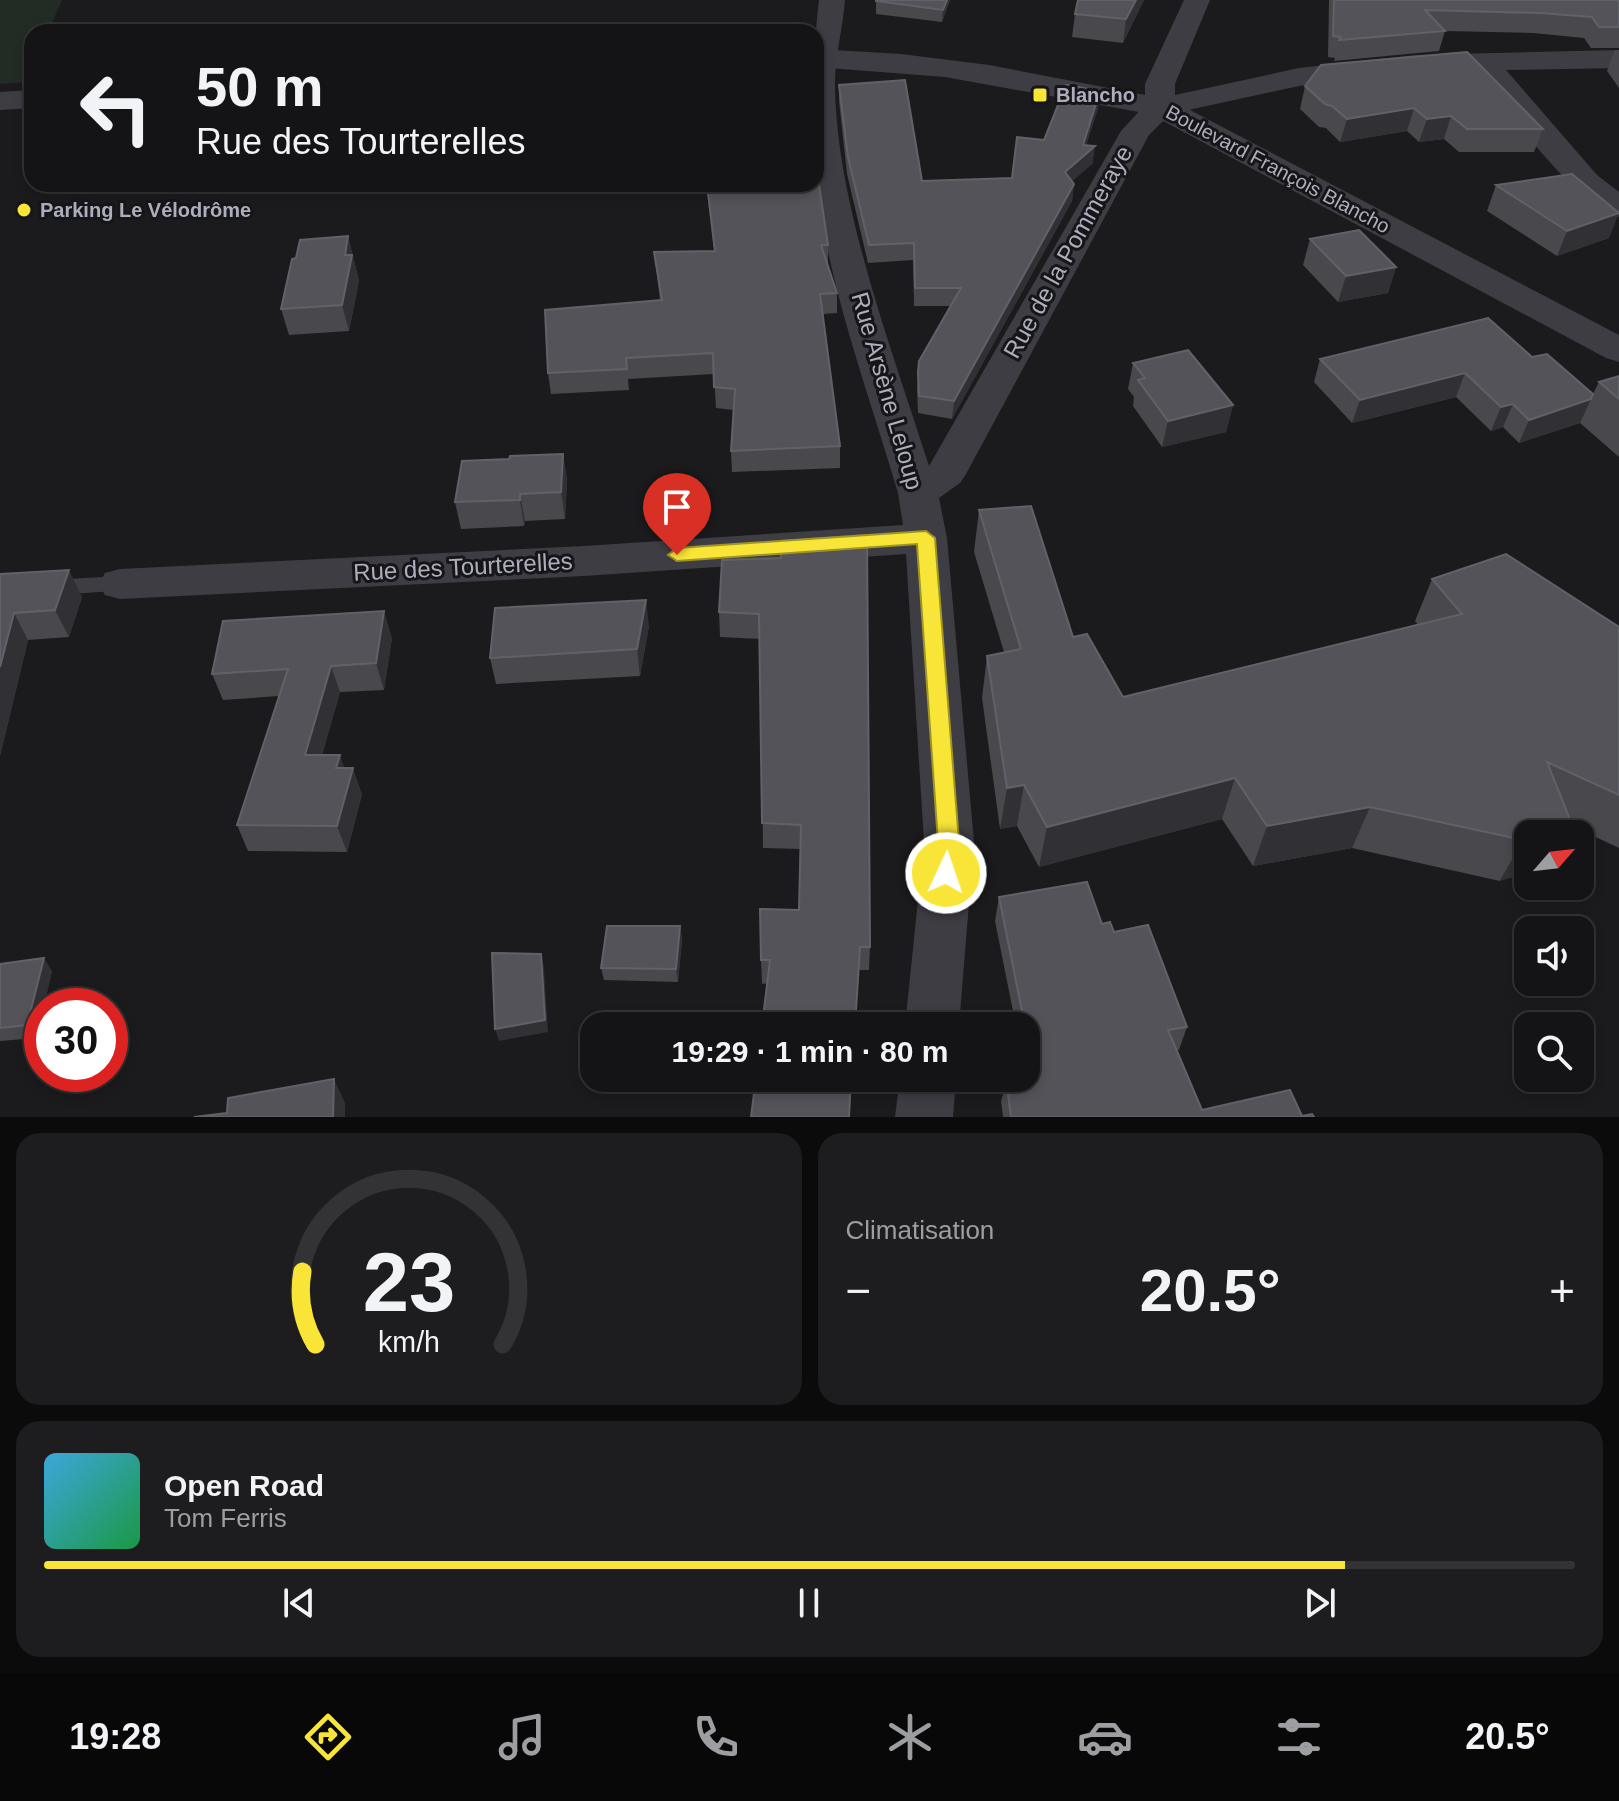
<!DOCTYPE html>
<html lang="fr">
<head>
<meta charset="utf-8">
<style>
	:root { --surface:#141416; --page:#1d1d1f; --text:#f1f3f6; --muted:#9d9ea1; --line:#333335; --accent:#f8e537 }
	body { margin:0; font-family:Arial,sans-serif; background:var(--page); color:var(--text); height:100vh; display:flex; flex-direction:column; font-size:30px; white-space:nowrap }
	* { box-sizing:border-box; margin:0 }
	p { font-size:26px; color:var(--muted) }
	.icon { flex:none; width:44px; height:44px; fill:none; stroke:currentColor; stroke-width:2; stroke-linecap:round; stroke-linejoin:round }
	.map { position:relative; height:1117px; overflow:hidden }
	.sheet { display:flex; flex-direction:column; gap:16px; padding:16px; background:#0b0b0c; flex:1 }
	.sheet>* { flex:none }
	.hud { position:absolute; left:24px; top:24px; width:800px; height:168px; border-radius:24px; box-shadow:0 4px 12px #0003,0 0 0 2px var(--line); background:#141416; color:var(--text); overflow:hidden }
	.needle { width:52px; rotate:62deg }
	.tools { position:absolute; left:1514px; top:820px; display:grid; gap:16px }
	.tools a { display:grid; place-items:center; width:80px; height:80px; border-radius:16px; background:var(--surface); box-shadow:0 4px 12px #0003,0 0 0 2px var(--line); font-size:40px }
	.speed { position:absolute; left:24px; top:988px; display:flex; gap:16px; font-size:40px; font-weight:700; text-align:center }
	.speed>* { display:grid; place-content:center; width:104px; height:104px; border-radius:50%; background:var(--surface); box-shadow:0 4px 12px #0003,0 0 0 2px var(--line); line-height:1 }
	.speed .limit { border:12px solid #d22; background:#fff; color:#111 }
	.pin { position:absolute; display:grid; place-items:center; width:68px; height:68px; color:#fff; margin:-82px -34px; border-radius:50% 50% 50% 0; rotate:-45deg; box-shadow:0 0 8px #0007 }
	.pin .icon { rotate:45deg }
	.me { position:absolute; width:88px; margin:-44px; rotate:3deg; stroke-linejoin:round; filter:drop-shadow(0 0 6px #0008) }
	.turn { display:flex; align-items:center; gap:28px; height:168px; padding:0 40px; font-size:36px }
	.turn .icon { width:104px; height:104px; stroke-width:2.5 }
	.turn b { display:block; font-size:56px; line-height:68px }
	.big { font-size:60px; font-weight:700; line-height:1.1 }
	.sheet .card { flex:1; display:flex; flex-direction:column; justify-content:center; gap:12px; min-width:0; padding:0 28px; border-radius:24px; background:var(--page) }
	.sheet .dial { align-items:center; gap:0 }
	.dial svg { height:208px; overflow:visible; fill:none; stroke:var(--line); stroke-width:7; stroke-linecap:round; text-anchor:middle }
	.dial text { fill:var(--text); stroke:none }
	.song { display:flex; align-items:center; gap:24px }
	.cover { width:96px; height:96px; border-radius:12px; background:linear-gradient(135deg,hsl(200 70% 55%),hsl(140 70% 35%)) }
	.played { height:8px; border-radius:4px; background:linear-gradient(90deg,var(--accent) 85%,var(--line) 85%) }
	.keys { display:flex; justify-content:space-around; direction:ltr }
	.heat { display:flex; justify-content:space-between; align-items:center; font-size:44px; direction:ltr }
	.sheet .tiles { flex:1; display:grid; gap:16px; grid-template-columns:1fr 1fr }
	.card:last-child { grid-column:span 2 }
	.trip { position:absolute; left:580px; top:1012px; width:460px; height:80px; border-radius:24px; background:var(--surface); box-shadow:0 4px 12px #0003,0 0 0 2px var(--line); font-weight:700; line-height:80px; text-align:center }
	.tab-bar { display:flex; height:128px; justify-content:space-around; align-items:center; background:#080809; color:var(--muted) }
	.tab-bar .icon { width:56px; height:56px }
	.tab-bar .current { color:var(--accent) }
	.tab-bar b { font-size:36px; color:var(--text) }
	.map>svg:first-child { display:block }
	.green { fill:#222c25 }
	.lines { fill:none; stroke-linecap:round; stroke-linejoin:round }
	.service { fill:#3e3d44; fill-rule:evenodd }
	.minor { fill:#3e3d44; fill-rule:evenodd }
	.tertiary { fill:#3e3d44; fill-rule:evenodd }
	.wall { fill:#48484d }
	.shaded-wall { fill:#313135 }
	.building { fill:#535359; stroke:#616169; stroke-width:2 }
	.route { fill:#f8e537; stroke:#a19524; stroke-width:2 }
	.poi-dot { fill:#f8e537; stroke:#161518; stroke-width:3 }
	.labels { text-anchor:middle; stroke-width:6; stroke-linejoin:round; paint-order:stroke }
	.far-poi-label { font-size:20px; font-weight:bold; fill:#adaebd; stroke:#161518; text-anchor:start }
	.far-street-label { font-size:20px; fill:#adaebd; stroke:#161518 }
	.street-label { font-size:24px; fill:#adaebd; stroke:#161518 }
</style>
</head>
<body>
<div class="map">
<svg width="1619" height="1117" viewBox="0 0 1619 1117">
	<rect width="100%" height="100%" fill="#1b1b1d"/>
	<!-- green -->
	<path class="green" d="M 0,0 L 62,0 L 48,32 L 32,32 L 32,66 L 25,82 L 0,84 Z"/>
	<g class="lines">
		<!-- service -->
		<path class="service" d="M 120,576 L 131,584 L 128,590 L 0,599 L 0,583 Z"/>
		<!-- minor -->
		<path class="minor" d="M 819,0 L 845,0 C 843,26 836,53 835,79 C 834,199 893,352 929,466 L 1121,131 L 1145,105 L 1145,84 L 1184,0 L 1210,0 L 1175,84 L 1175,95 L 1299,68 L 1416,55 L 1619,50 L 1619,68 L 1506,70 L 1597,175 L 1619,192 L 1619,217 C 1575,206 1507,108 1475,71 L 1416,73 L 1299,86 L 1170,114 L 1149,135 L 966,474 L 960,483 L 939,498 L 947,538 L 974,842 L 959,1026 L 905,1026 L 924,842 L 906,554 L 584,576 L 120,599 L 105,595 L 99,584 L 105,573 L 120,569 L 584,546 L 903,525 L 898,493 C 868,391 828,286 816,180 C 811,129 813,48 819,0 Z
			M 900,1078 L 956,1078 L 953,1117 L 895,1117 Z"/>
		<!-- tertiary -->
		<path class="tertiary" d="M 816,49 L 901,54 L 989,65 L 1171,100 L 1619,335 L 1619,362 L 1606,358 L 1150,114 L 945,77 L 816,67 Z
			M 32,90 L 32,108 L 0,110 L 0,92 Z"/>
	</g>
	<!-- wall -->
	<path class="wall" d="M 876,0 L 950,0 L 942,22 L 876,14 Z
		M 1144,0 L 1123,43 L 1072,37 L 1075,14 Z
		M 1329,0 L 1619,0 L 1619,48 L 1591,48 L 1584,38 L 1533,33 L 1445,31 L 1439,51 L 1334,61 L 1335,58 L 1328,57 Z
		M 1615,50 L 1619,50 L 1619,88 L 1607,71 Z
		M 839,85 L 922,181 L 1012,178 L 1044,140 L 1100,91 L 1098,108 L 1086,145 L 1093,163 L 1072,181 L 1074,184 L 1072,201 L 952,419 L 918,413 L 917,389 L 919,361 L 951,306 L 914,306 L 913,260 L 868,263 L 847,174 L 839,101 Z
		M 1305,86 L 1543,129 L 1534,152 L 1459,152 L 1444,139 L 1419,142 L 1407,131 L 1340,142 L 1326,128 L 1319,127 L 1300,109 Z
		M 706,184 L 789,184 L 789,186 L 828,245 L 828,265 L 837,293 L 837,313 L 823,314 L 840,446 L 840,468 L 732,472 L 731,451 L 733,410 L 716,408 L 714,374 L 628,379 L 629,390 L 551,394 L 548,373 L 660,300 L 654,252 L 714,251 Z
		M 1496,185 L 1609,238 L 1557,256 L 1487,211 Z
		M 348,236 L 359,281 L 349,331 L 289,335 L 281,309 L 296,258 Z
		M 1310,239 L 1396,267 L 1388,293 L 1338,302 L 1303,265 Z
		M 1532,357 L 1593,394 L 1599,382 L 1619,376 L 1619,457 L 1580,423 L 1519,443 L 1503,427 L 1491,431 L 1456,397 L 1352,423 L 1314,382 L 1320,359 Z
		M 1133,363 L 1233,405 L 1226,432 L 1162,447 L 1133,406 L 1134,397 L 1128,389 Z
		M 563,454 L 567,481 L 565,519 L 525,521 L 524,526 L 461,529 L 455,502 L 509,459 Z
		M 979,510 L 1073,637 L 1123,697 L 1418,625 L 1415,621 L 1432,579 L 1619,627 L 1619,848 L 1572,826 L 1568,834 L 1528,834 L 1500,881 L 1352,848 L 1253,866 L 1222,819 L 1039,867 L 1017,826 L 1000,829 L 982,698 L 987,656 L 1004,652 L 974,552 Z
		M 780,541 L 870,947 L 869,970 L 859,970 L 762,984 L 761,960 L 799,910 L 800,849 L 763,848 L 760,639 L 720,637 L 719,612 L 780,558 Z
		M 0,574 L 82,597 L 69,637 L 28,640 L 0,756 Z
		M 649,626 L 640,676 L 496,684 L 490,658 Z
		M 392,638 L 384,690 L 340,692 L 322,755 L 345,768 L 362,794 L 347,852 L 248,851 L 237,825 L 279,696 L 223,700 L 212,674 Z
		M 999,897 L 1102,924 L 1114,932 L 1187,1027 L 1179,1050 L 1177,1050 L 1202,1110 L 1314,1117 L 1003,1117 L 1001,1101 L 1004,1091 L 1002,1078 L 1026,1078 L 1026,1026 L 1016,1026 L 995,921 Z
		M 680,926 L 682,939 L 678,982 L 604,980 L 601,968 Z
		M 0,964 L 52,971 L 36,1038 L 0,1041 Z"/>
	<!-- shaded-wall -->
	<path class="shaded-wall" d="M 947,0 L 950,0 L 942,22 L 943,10 Z
		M 1136,0 L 1144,0 L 1123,43 L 1126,19 Z
		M 1100,91 L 1098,108 L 1082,157 L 1095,146 L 1093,163 L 1062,189 L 1065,172 L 1083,145 Z
		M 1414,108 L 1407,131 L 1340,142 L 1347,119 Z
		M 1451,116 L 1444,139 L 1419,142 L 1427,119 Z
		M 1074,184 L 1072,201 L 952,419 L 954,401 Z
		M 1619,213 L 1609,238 L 1557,256 L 1567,231 Z
		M 348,236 L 359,281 L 349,331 L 342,305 L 345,255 Z
		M 1396,267 L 1388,293 L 1338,302 L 1346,276 Z
		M 1465,373 L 1456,397 L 1352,423 L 1360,400 Z
		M 1591,399 L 1580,423 L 1519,443 L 1529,420 Z
		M 1513,404 L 1503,427 L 1491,431 L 1501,407 Z
		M 1233,405 L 1226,432 L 1162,447 L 1168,421 Z
		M 563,454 L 567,481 L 565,519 L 561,492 Z
		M 520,494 L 525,521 L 524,526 L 520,500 Z
		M 69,570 L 82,597 L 69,637 L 55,610 Z
		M 646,600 L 649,626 L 640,676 L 637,649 Z
		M 384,611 L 392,638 L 384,690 L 376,663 Z
		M 14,613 L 28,640 L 0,756 L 0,667 Z
		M 331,666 L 340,692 L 314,782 L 305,755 Z
		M 340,755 L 349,782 L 336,768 Z
		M 353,768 L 362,794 L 347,852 L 337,826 Z
		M 1235,778 L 1222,819 L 1039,867 L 1047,827 Z
		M 1024,785 L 1017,826 L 1000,829 L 1007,788 Z
		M 1370,807 L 1352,848 L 1253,866 L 1267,826 Z
		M 1573,827 L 1568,834 L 1546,834 Z
		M 1528,839 L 1528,873 L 1500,881 L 1523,840 Z
		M 680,926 L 682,939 L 678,982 L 676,969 Z
		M 541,954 L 544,967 L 548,1032 L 499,1041 L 495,1029 Z
		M 44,958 L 52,971 L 44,1006 L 42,1006 L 42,1014 L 36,1038 L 27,1025 Z
		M 334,1079 L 345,1103 L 345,1117 L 333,1117 Z"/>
	<!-- building -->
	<path class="building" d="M 876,0 L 947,0 L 943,10 L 876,1 Z
		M 1078,0 L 1136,0 L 1126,19 L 1075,14 Z
		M 1334,0 L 1619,0 L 1619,27 L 1599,27 L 1592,17 L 1540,13 L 1425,10 L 1445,31 L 1339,40 L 1341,37 L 1333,36 Z
		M 1467,52 L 1543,129 L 1467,129 L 1451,116 L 1427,119 L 1414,108 L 1347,119 L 1332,106 L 1325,104 L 1305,86 L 1321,65 Z
		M 905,80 L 922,181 L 1012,178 L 1017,137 L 1044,140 L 1066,85 L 1100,91 L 1083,145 L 1095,146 L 1065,172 L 1074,184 L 954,401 L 919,396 L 918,372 L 919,361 L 961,288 L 915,288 L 914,243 L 869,245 L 848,157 L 839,85 Z
		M 816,165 L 828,245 L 821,245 L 837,293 L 820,294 L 840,446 L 731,451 L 735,389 L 714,387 L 713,353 L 626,358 L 627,369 L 548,373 L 545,310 L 662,300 L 654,252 L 715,251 L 707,184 L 788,184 L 788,187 L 790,184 L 816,184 Z
		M 1572,174 L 1619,213 L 1567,231 L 1496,185 Z
		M 1359,230 L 1396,267 L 1346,276 L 1310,239 Z
		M 348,236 L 345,255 L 352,255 L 342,305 L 281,309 L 292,259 L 296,258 L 300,240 Z
		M 1488,318 L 1532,357 L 1547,354 L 1593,394 L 1591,399 L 1529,420 L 1513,404 L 1501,407 L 1465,373 L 1360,400 L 1320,359 Z
		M 1188,350 L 1233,405 L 1168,421 L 1138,380 L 1145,378 L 1133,363 Z
		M 1619,376 L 1619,399 L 1599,382 Z
		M 563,454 L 561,492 L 520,494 L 520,500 L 455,502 L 462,461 L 509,459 L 510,456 Z
		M 1031,506 L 1073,637 L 1087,634 L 1123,697 L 1462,614 L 1432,579 L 1506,554 L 1619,627 L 1619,795 L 1547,762 L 1573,827 L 1546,834 L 1528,834 L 1528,839 L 1523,840 L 1370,807 L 1267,826 L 1235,778 L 1047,827 L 1024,785 L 1007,788 L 987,656 L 1021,649 L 979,510 Z
		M 867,535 L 870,947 L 860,947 L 855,1026 L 762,1026 L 770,960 L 761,960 L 760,909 L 799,910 L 801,825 L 762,823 L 759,614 L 719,612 L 722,560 L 781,558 L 780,541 Z
		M 69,570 L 55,610 L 14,613 L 0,667 L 0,574 Z
		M 646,600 L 637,649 L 490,658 L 495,608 Z
		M 384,611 L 376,663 L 331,666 L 305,755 L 340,755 L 336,768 L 353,768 L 337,826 L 237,825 L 288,669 L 212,674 L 223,621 Z
		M 1087,882 L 1102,924 L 1110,922 L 1114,932 L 1148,925 L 1187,1027 L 1168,1030 L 1202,1110 L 1290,1090 L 1302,1116 L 1312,1114 L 1314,1117 L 1011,1117 L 1006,1079 L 1026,1078 L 1026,1055 L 1030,1055 L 1026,1033 L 1026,1026 L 1025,1026 L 999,897 Z
		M 607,926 L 680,926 L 676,969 L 601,968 Z
		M 492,953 L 541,954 L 545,1020 L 495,1029 Z
		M 44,958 L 27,1025 L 0,1028 L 0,964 Z
		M 756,1078 L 851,1078 L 849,1117 L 751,1117 Z
		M 334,1079 L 333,1117 L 194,1117 L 227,1113 L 228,1098 Z"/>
	<!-- route -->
	<path class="route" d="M 926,531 L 935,538 L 959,842 L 954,879 L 938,879 L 935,873 L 938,842 L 917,544 L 677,561 L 668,555 L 677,548 Z"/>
	<!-- markers -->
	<g class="poi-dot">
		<rect x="1032" y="87" width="16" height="16" rx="4"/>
		<circle cx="24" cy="210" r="8"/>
	</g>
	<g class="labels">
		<!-- far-poi labels -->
		<g class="far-poi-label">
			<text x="1056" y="102">Blancho</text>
			<text x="40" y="217">Parking Le Vélodrôme</text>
		</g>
		<!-- far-street labels -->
		<g class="far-street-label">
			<text transform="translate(1278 169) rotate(28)" y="7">Boulevard François Blancho</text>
		</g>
		<!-- street labels -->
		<g class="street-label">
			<text transform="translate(1068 252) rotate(-61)" y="8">Rue de la Pommeraye</text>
			<text transform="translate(887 391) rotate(74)" y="8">Rue Arsène Leloup</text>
			<text transform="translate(463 567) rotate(-3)" y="8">Rue des Tourterelles</text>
		</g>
	</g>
</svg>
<div class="tools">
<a><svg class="needle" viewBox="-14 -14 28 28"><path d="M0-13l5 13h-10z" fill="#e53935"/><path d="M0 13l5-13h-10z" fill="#9d9ea1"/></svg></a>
<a><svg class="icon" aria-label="sound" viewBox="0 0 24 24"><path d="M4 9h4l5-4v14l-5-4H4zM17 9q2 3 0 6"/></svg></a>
<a><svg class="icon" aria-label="search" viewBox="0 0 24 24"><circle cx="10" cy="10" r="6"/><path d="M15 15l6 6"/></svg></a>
</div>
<div class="speed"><div class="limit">30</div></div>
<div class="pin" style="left:677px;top:555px;background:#d93025"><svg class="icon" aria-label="arrive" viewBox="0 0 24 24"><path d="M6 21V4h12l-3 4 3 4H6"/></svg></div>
<svg class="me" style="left:946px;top:873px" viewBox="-20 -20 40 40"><circle r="17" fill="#f8e537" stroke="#fff" stroke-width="3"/><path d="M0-11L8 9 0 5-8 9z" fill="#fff"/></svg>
<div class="trip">19:29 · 1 min · 80 m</div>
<div class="hud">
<div class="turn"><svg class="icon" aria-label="left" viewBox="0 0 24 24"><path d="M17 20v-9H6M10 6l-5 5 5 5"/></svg><div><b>50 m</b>Rue des Tourterelles</div></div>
</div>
</div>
<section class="sheet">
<div class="tiles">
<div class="card dial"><svg viewBox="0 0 100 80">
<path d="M14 69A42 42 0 1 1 86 69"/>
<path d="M14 69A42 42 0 0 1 9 41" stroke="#f8e537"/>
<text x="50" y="56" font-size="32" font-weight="700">23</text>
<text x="50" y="72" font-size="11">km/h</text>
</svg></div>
<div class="card"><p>Climatisation</p>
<div class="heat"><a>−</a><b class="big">20.5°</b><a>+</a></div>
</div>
<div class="card">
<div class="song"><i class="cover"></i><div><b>Open Road</b><p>Tom Ferris</p></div></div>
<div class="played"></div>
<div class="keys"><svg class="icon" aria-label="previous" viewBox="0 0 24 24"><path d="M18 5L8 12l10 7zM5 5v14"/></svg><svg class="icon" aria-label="pause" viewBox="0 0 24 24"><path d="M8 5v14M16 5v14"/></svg><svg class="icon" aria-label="next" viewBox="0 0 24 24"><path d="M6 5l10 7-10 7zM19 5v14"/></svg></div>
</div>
</div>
</section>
<nav class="tab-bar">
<b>19:28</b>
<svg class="icon current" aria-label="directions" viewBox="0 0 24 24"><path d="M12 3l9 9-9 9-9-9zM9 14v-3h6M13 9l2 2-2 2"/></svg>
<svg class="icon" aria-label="music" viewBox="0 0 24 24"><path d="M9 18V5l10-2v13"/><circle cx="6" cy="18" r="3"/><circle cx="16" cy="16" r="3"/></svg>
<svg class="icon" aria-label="phone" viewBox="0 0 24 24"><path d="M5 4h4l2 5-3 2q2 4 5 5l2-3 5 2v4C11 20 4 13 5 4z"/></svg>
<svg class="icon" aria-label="climate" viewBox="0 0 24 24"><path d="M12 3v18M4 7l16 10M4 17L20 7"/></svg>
<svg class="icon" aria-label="car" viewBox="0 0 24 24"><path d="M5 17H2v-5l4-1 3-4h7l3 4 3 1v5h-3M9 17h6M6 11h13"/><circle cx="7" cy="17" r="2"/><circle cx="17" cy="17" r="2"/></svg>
<svg class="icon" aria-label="filters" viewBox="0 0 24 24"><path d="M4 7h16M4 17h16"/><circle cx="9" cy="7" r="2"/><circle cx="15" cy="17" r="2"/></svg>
<b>20.5°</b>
</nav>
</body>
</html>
